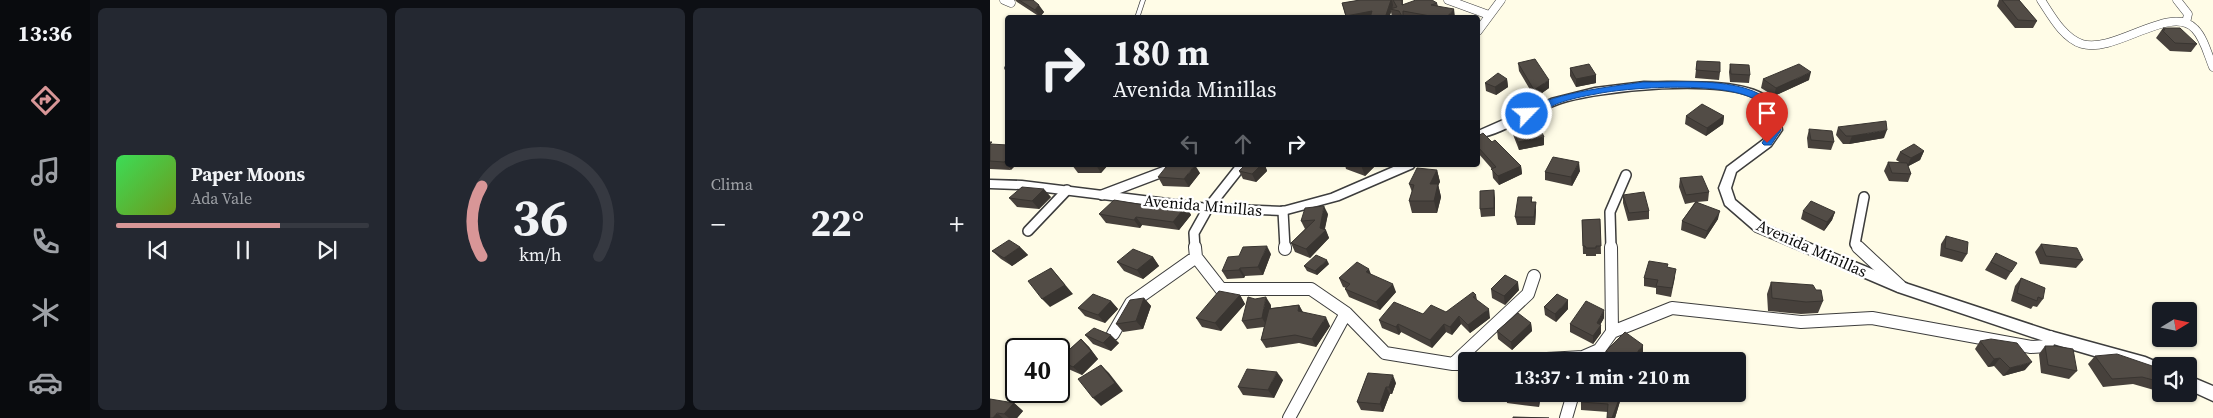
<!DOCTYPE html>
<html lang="es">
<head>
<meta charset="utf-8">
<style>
	:root { --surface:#171b24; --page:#242831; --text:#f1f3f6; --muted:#9ea1a6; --line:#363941; --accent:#d89697 }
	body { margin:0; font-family:"Source Serif 4",serif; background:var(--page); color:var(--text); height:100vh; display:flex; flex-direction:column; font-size:19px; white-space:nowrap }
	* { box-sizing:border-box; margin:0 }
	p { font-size:16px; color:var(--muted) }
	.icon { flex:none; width:28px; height:28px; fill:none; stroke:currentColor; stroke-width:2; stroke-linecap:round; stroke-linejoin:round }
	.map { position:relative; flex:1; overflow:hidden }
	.panel { display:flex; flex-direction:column; gap:8px; padding:8px; background:#0d0f14; width:900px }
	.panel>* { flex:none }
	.guide { position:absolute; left:15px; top:15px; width:475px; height:152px; border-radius:5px; box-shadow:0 1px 4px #0004; background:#171b24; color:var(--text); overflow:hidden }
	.needle { width:32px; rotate:80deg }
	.controls { position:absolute; left:1162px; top:302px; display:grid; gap:10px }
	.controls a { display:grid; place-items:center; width:45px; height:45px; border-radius:5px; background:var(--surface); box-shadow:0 1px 4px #0004; font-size:25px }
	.speed { position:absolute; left:15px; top:338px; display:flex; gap:10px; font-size:25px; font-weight:700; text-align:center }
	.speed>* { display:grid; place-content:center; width:65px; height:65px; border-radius:50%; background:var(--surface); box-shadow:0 1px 4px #0004; line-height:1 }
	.speed .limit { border:2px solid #111; border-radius:8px; background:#fff; color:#111 }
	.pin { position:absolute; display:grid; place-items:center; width:42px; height:42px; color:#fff; margin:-51px -21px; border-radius:50% 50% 50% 0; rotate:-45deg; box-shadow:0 0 5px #0007 }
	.pin .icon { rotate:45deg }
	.me { position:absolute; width:55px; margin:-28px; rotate:66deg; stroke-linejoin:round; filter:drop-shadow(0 0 4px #0008) }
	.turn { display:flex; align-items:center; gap:18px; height:105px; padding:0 25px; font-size:22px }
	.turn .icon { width:65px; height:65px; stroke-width:2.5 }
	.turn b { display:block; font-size:35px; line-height:42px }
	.lanes { display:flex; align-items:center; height:48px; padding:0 25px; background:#0003; justify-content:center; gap:25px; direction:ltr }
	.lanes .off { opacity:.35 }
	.big { font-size:38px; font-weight:700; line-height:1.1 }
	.panel .widget { flex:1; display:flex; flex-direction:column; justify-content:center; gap:8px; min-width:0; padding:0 18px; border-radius:8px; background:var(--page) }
	.panel .dial { align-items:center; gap:0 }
	.dial svg { height:130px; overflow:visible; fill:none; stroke:var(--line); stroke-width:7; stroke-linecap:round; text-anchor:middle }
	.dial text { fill:var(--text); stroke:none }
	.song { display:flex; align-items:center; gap:15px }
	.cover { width:60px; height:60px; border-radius:8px; background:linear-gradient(135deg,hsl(130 70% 55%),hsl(80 70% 35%)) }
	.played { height:5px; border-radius:2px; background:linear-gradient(90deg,var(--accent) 65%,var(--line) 65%) }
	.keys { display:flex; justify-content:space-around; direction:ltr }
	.heat { display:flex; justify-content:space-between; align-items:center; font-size:28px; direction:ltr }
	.panel .tiles { flex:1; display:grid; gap:8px; grid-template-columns:repeat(3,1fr) }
	.trip { position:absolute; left:468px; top:352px; width:288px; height:50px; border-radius:5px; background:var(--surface); box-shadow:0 1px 4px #0004; font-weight:700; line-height:50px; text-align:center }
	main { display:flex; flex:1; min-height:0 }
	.tabs { display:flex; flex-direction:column; width:90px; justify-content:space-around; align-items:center; background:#090b0e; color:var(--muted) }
	.tabs .icon { width:35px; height:35px }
	.tabs .selected { color:var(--accent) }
	.tabs b { font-size:22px; color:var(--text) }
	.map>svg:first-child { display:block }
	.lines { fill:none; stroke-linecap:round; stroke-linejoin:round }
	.service-casing { stroke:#3d3d3d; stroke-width:5.5 }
	.minor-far2-casing { stroke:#3d3d3d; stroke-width:9 }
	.minor-far1-casing { stroke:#3d3d3d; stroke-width:12 }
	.minor-casing { stroke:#3d3d3d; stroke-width:14 }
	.tertiary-casing { stroke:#3d3d3d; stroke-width:3 }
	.service { stroke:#fff; stroke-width:4 }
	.minor-far2 { stroke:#fff; stroke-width:8 }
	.minor-far1 { stroke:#fff; stroke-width:9 }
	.minor { stroke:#fff; stroke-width:12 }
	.tertiary { fill:#fff; fill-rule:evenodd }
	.wall { fill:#47413c }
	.shaded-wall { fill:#393531 }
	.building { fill:#524c46; stroke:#393531 }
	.route { fill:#1a73e8; stroke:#114b97 }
	.labels { text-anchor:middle; stroke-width:5; stroke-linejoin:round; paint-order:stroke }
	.street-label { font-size:16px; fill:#0a0a0a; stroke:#fff }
</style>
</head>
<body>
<main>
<nav class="tabs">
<b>13:36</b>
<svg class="icon selected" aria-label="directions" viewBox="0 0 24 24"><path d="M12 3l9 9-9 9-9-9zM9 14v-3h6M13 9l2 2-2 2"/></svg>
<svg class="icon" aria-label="music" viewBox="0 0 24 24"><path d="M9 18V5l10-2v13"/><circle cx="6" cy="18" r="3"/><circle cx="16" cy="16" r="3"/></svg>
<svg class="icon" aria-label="phone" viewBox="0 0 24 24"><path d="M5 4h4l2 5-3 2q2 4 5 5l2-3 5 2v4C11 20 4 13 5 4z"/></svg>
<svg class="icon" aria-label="climate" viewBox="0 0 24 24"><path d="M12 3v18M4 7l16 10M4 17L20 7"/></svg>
<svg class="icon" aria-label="car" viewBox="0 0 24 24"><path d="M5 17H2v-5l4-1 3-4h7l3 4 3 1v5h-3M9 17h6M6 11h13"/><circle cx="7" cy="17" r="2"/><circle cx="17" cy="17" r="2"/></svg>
</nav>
<section class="panel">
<div class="tiles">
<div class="widget">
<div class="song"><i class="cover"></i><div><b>Paper Moons</b><p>Ada Vale</p></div></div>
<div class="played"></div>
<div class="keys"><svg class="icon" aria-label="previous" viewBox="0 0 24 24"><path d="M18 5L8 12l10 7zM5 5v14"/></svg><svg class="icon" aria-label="pause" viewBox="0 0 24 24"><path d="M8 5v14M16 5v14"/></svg><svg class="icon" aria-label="next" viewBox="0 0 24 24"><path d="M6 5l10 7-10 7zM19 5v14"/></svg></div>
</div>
<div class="widget dial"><svg viewBox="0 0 100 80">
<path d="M14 69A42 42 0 1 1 86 69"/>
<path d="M14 69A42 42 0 0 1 14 26" stroke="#d89697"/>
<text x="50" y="56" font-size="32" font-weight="700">36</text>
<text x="50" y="72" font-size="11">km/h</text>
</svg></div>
<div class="widget"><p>Clima</p>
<div class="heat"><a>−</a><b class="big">22°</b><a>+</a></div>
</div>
</div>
</section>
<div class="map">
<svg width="1223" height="418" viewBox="0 0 1223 418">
	<rect width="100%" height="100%" fill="#fffce7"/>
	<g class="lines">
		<defs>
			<path id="service" d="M 147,18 L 153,0
				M 17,68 L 18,70"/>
			<path id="minor-far2" d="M 14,0 L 21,3
				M 458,0 L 499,15
				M 1051,0 C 1061,15 1073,38 1092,44 C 1125,54 1181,3 1205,29 C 1214,38 1218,55 1223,67
				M 1187,0 L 1198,14 L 1196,23
				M 488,31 L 511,0"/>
			<path id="minor-far1" d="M 112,195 L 191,165
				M 293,211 L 295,248
				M 38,231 L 77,190
				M 205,248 L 204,233 L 218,208 L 252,165
				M 621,248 L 620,212 L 636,175
				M 869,248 L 865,244 L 874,197"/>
			<path id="minor" d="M 295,247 L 295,249
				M 868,247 L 910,286
				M 206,257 L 231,289 L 321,289 L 356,313 L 395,353 L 463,364 L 476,364
				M 622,332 L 682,308 L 811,322 L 882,318 L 1041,347 L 1057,346 L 1060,337
				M 123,334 L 141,303 L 206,257 L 205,247
				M 519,361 L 593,357
				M 592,361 L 593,357 L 609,350 L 622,332 L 621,247
				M 463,364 L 538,294 L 544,276
				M 299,418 L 356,313
				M 576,418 L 583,394"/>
			<path id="tertiary" d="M 654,82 C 686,83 750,78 776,96 C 787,105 790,117 792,130 L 781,146 L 746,172 L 741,188 L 745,200 L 775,225 L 918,284 L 1060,331 L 1155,357 L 1176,366 L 1171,366 L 1171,378 L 1152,370 L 1060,343 L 908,292 L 765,231 L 735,205 L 729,188 L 737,167 L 773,140 L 780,130 C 779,119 779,111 770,102 C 743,76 603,91 568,104 C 543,113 513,134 488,138 L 488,131 L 561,99 L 605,88 Z
				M 408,165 L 425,165 L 423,168 L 349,200 L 293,215 L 218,212 L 32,189 L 0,188 L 0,180 L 32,181 L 218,204 L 293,207 L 341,194 Z
				M 1199,376 L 1223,386 L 1223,401 L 1199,390 Z"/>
		</defs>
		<!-- service casing -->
		<use href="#service" class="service-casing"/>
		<!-- minor-far2 casing -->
		<use href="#minor-far2" class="minor-far2-casing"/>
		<!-- minor-far1 casing -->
		<use href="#minor-far1" class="minor-far1-casing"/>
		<!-- minor casing -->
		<use href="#minor" class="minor-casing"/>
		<!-- tertiary casing -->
		<use href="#tertiary" class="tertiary-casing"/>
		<!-- service -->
		<use href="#service" class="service"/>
		<!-- minor-far2 -->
		<use href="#minor-far2" class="minor-far2"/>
		<!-- minor-far1 -->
		<use href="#minor-far1" class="minor-far1"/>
		<!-- minor -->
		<use href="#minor" class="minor"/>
		<!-- tertiary -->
		<use href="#tertiary" class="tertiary"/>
	</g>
	<!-- wall -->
	<path class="wall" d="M 25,0 L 43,0 L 54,12 L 50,17 L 27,2 Z
		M 370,0 L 413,0 L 413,5 L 447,3 L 448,6 L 465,17 L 464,18 L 404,18 L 402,17 L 401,12 L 399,18 L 356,18 L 352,3 Z
		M 1009,0 L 1029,0 L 1047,21 L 1043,28 L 1025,28 L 1007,6 Z
		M 1173,28 L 1207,44 L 1201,52 L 1180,51 L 1166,38 Z
		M 707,61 L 730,72 L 729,80 L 705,78 Z
		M 528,63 L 559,88 L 545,98 L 529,71 Z
		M 740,64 L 760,75 L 759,83 L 740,82 L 739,72 Z
		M 580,68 L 606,75 L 606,83 L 586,87 L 580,76 Z
		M 517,79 L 518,87 L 506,95 L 496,91 L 495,83 Z
		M 773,79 L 819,80 L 784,96 L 771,88 Z
		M 696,116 L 734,116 L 733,124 L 716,136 L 695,124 Z
		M 521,123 L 554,145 L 529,150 L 522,132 Z
		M 848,127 L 894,138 L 859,144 L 853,144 L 846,135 Z
		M 819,129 L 844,142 L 841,150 L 818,148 L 817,138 Z
		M 488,136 L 502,142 L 531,166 L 532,174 L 509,185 L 503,178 L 502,169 L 488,153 Z
		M 0,142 L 21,170 L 0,169 Z
		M 934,151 L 930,160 L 918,166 L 921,174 L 918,182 L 899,181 L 894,171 L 898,162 L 911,163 L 906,160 L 910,152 Z
		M 82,165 L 118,165 L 111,173 L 88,173 Z
		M 255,165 L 275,165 L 277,171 L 266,182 L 253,179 L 249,171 Z
		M 355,165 L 386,165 L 375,176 L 356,169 Z
		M 447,170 L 450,182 L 448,184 L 451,197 L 447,213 L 422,213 L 419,201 L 422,192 L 419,184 Z
		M 590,171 L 582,186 L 555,180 L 555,172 Z
		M 210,173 L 199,187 L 173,186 L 168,177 Z
		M 690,178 L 719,192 L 718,201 L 707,202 L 728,219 L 715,239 L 691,230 L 692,221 L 705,202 L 695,204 L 689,187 Z
		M 633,195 L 659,211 L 659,219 L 638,221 L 633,203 Z
		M 61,197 L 49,209 L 27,207 L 19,198 Z
		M 542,197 L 542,202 L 546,210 L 545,225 L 527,225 L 525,217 Z
		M 505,198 L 505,216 L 491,217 L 490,209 Z
		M 160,206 L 196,206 L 201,215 L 189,230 L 152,225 L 150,228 L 116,223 L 109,214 Z
		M 813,211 L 845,212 L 842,220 L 834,231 L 811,219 Z
		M 338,214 L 335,229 L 339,238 L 320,258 L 305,252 L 301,243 L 315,229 L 311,221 Z
		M 610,219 L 611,254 L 606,254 L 606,256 L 596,256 L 596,254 L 593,254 L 592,220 Z
		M 956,236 L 977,254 L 972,262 L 950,256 L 951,244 Z
		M 1051,244 L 1093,260 L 1086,268 L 1050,264 L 1045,252 Z
		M 30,247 L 38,255 L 22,266 L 11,259 L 2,251 Z
		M 1006,253 L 1021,272 L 1016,280 L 995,270 Z
		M 281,254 L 273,275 L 255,276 L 254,278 L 237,279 L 232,271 Z
		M 163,257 L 169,266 L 153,279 L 134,271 L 127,262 Z
		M 339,264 L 327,275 L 317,271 L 314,266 Z
		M 678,267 L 685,277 L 681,297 L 666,294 L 666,288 L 654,286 L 654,278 Z
		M 381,274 L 406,292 L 390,310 L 359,297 L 355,289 L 356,288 L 353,287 L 349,278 Z
		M 1031,278 L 1053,299 L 1047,307 L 1043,306 L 1041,309 L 1021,301 L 1025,286 Z
		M 781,282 L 826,290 L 833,301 L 828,313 L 811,314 L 778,311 L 777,294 Z
		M 501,289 L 529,290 L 515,305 L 502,298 Z
		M 250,295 L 255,304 L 231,331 L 212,327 L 206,318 Z
		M 486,295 L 487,300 L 500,318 L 480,333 L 471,324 L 462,335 L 456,332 L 442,348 L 411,332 L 409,335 L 392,328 L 389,320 L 433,314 L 456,312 Z
		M 154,298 L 161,306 L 153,329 L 133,332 L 126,324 Z
		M 121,301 L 128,309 L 115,323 L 95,316 L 88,308 Z
		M 281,305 L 281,308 L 309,305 L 313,312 L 340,326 L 326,347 L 309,343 L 276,348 L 271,340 L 274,327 L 257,329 L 252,321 Z
		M 554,307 L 578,309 L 566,322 L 555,315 Z
		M 614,318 L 610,325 L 611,333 L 603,344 L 580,332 L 580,324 Z
		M 541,323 L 542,331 L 522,350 L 508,339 L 507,331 Z
		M 95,335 L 129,343 L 121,351 L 103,344 Z
		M 91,339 L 99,347 L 108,359 L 92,375 L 76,368 L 69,361 L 69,359 Z
		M 990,341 L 1035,370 L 1013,376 L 1004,366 L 998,367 L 985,349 Z
		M 1055,346 L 1087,371 L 1079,379 L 1051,373 L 1049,354 Z
		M 616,351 L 653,353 L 646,361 L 619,361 L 616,359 Z
		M 1105,356 L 1171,369 L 1171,392 L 1143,384 L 1113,387 L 1098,364 Z
		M 378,373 L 406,383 L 402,394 L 400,394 L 393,412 L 371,410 L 367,402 Z
		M 293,380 L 284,398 L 253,395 L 248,387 Z
		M 551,394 L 549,407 L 517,403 L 516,395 Z
		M 1176,394 L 1194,394 L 1187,400 Z
		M 631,398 L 625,418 L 617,418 L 618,412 L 591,410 L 591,402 Z
		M 24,403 L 33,411 L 27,418 L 0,418 Z"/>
	<!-- shaded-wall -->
	<path class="shaded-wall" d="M 401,0 L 402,0 L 403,5 L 402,10 L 400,9 L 401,12 L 399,18 L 395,18 Z
		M 49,5 L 54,12 L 50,17 L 45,10 Z
		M 464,9 L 465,17 L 464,18 L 456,18 Z
		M 382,11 L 384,18 L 357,18 L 356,16 Z
		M 821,72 L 819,80 L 784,96 L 786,88 Z
		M 606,75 L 606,83 L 586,87 L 586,79 Z
		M 517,79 L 518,87 L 506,95 L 505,87 Z
		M 559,80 L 559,88 L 545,98 L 544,90 Z
		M 734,116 L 733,124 L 716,136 L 717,128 Z
		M 897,130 L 894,138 L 859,144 L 862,136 Z
		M 554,137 L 554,145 L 529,150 L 528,142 Z
		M 934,151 L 930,160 L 917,167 L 921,158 Z
		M 18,158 L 18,165 L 26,165 L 21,170 L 14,162 Z
		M 589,162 L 590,171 L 582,186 L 581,177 Z
		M 106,165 L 118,165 L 111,173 Z
		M 205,165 L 210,173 L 199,187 L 194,179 Z
		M 271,165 L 275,165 L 277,171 L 266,182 L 262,174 Z
		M 371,165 L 386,165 L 375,176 Z
		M 531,166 L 532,174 L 509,185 L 508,176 Z
		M 447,170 L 450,182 L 443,197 L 440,184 Z
		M 448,184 L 451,197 L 447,213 L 444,201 Z
		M 54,189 L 61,197 L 49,209 L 42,201 Z
		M 504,190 L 505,198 L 505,216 L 504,208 Z
		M 546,202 L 546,210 L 545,225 L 544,217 Z
		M 196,206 L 201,215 L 189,230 L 183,222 Z
		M 334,206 L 338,214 L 334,231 L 336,230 L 339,238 L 320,258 L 316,249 L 330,228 Z
		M 730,211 L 728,219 L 715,239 L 717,231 Z
		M 845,212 L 842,220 L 834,231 L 837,222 Z
		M 146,217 L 152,225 L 150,228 L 144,220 Z
		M 277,246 L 281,254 L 273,275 L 268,267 Z
		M 30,247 L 38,255 L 22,266 L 14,258 Z
		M 163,257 L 169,266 L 153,279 L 147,270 Z
		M 337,260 L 339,264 L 327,275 L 325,271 Z
		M 61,268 L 83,294 L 60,307 L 52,299 Z
		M 250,268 L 255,276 L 254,278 L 249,270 Z
		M 379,269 L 382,277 L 376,272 Z
		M 528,282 L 529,290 L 515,305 L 514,296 Z
		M 403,284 L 406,292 L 390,310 L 386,302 Z
		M 250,295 L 255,304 L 231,331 L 225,323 Z
		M 276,297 L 281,305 L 277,326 L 272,318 Z
		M 154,298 L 161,306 L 153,329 L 146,321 Z
		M 578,300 L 578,309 L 566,322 L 565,314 Z
		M 121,301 L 128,309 L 115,323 L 108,315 Z
		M 309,305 L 313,313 L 308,311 Z
		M 499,309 L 500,318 L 480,333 L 478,325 Z
		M 614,310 L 614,318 L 609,327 L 611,325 L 611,333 L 603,344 L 603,336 L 607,323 Z
		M 469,316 L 471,324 L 462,335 L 460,327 Z
		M 336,317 L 340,326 L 326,347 L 322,339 Z
		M 541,323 L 542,331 L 522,350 L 521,342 Z
		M 408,324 L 411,332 L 409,335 L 406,327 Z
		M 454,324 L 456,332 L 442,348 L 440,340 Z
		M 121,335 L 129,343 L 121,351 L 113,343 Z
		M 91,339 L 99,347 L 108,359 L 92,375 L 83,367 Z
		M 653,345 L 653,353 L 646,361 L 640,361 Z
		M 1010,358 L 1004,366 L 998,367 L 1004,359 Z
		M 1042,362 L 1035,370 L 1013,376 L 1020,368 Z
		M 111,365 L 119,373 L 133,391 L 111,406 L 103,398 Z
		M 287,372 L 293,380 L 284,398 L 278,390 Z
		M 403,375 L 406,383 L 402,394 L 399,387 Z
		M 396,387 L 400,394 L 393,412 L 390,404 Z
		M 549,394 L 551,394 L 549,407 L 548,399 Z
		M 631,394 L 632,394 L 631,398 L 625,418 L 622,418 Z
		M 24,403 L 33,411 L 27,418 L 19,418 L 14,414 Z
		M 7,413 L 13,418 L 3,418 Z"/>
	<!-- building -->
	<path class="building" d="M 29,0 L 43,0 L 49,5 L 45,10 Z
		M 370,0 L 401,0 L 395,18 L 380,18 L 382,11 L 356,16 L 352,3 Z
		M 403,0 L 412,0 L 412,5 L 426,0 L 442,0 L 447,3 L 441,5 L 464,9 L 456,18 L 451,18 L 413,11 L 413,18 L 409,11 L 400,9 L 407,7 Z
		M 1012,0 L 1029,0 L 1047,21 L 1028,20 Z
		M 1173,28 L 1190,28 L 1207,44 L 1185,43 L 1172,30 L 1175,30 Z
		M 545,59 L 559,80 L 544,90 L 528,63 Z
		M 707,61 L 730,62 L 730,72 L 706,70 Z
		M 599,64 L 606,75 L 586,79 L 580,68 Z
		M 740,64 L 759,65 L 760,75 L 741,74 Z
		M 809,64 L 821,72 L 786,88 L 773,79 Z
		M 508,73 L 517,79 L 505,87 L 495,83 Z
		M 712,104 L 734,116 L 717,128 L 696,116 Z
		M 546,119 L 554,137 L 528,142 L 521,123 L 528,122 L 528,120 Z
		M 896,121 L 897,130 L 862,136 L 856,136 L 848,127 Z
		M 819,129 L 842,131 L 844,142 L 821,140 Z
		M 493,133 L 502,142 L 505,140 L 531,166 L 508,176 L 501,169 L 506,167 L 488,147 L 488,136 Z
		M 0,142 L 2,142 L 0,144 L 18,145 L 18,158 L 14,162 L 0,161 Z
		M 924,144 L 934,151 L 921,158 L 910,152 Z
		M 563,157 L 589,162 L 581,177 L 555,172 Z
		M 898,162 L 917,163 L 921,174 L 902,173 Z
		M 182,165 L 205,165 L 194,179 L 168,177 L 176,167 Z
		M 255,165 L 271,165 L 262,174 L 249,171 Z
		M 427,168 L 447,170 L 440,184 L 448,184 L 444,201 L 419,201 L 424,185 L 419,184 Z
		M 712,176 L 719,192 L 696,195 L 690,178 Z
		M 32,187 L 54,189 L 42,201 L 19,198 Z
		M 504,190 L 504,208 L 490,209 L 490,191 Z
		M 654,192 L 659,211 L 639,213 L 633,195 Z
		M 528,197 L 542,197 L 541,202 L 546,202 L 544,217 L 525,217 Z
		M 124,200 L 160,206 L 163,202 L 196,206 L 183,222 L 146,217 L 144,220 L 109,214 Z
		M 821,201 L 845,212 L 837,222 L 813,211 Z
		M 706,202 L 730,211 L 717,231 L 692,221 Z
		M 334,206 L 330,228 L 336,230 L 316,249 L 301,243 L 325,220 L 311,221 L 315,208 Z
		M 610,219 L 611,246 L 606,246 L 606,248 L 596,248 L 595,246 L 593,246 L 592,220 Z
		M 956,236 L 978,242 L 977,254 L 955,248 Z
		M 19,240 L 30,247 L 14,258 L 2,251 Z
		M 1051,244 L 1087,248 L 1093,260 L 1056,256 Z
		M 277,246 L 268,267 L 250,268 L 249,270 L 232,271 L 238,257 L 249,256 L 253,247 Z
		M 143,249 L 163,257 L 147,270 L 127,262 Z
		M 1006,253 L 1027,263 L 1021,272 L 1001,262 Z
		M 326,255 L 337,260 L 325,271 L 314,266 Z
		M 659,261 L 678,264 L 677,267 L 686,269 L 682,288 L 666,286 L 668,280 L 654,278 Z
		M 367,262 L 379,269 L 376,272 L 403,284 L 386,302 L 355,289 L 360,284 L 349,278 Z
		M 61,268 L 75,285 L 52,299 L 38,281 Z
		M 515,275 L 528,282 L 514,296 L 501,289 Z
		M 1031,278 L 1055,288 L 1053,299 L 1048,297 L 1047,301 L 1027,293 Z
		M 781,282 L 823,285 L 826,290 L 831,290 L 833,301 L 816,302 L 782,298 Z
		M 229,291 L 250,295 L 225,323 L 206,318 Z
		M 483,292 L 486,295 L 483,297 L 499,309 L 478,325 L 469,316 L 460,327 L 454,324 L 440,340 L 408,324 L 406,327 L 389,320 L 404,302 L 433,314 L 441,305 L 456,312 Z
		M 103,294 L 121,301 L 108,315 L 88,308 Z
		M 567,294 L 578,300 L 565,314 L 554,307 Z
		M 258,297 L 265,299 L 276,297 L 272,318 L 252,321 Z
		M 154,298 L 146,321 L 126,324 L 140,300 Z
		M 596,301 L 614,310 L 607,323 L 611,325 L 603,336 L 580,324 Z
		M 309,305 L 308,311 L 336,317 L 322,339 L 305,335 L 271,340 L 279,309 Z
		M 528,313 L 541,323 L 521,342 L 507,331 Z
		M 104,328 L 121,335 L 113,343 L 95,335 Z
		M 635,332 L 653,345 L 640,361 L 631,361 L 616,351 Z
		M 91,339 L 101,351 L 83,367 L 69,360 L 69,359 Z
		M 1001,339 L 1027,343 L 1042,362 L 1020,368 L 1010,358 L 1004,359 L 990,341 Z
		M 1055,346 L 1065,346 L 1083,349 L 1087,371 L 1058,365 Z
		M 1127,354 L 1171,369 L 1171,382 L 1152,377 L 1122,379 L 1105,356 Z
		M 111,365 L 125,383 L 103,398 L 88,379 Z
		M 257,369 L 287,372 L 278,390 L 248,387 Z
		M 378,373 L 403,375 L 399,387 L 396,387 L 390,404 L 367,402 Z
		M 516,394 L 549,394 L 548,399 L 516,395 Z
		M 594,394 L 631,394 L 622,418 L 617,418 L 618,404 L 591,402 Z
		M 0,399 L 24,403 L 14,414 L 7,413 L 3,418 L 0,418 Z
		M 523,417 L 559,418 L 523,418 Z"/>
	<!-- route -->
	<path class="route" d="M 654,82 C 691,83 766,74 788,111 C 791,116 790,124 791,130 L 781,145 L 774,145 L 772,143 C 781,129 785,120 773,106 C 752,79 639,87 606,94 C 594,96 580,99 569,103 C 558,107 544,118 533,116 L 532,114 C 552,94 625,86 654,82 Z"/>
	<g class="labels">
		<!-- street labels -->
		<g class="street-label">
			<text transform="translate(213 205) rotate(5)" y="6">Avenida Minillas</text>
			<text transform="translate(822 248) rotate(24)" y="6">Avenida Minillas</text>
		</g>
	</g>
</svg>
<div class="controls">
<a><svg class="needle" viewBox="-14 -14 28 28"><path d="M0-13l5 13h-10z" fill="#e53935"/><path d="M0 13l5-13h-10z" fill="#9ea1a6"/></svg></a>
<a><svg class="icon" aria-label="sound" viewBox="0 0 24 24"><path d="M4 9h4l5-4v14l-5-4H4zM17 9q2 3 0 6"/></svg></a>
</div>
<div class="speed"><div class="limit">40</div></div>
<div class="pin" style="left:777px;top:143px;background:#d93025"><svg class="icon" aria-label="arrive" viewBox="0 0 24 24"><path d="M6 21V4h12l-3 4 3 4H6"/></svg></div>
<svg class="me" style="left:537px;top:114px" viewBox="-20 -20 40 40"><circle r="17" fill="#1a73e8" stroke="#fff" stroke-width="3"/><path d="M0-11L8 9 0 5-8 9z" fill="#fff"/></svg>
<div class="trip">13:37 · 1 min · 210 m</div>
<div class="guide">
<div class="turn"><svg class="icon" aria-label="right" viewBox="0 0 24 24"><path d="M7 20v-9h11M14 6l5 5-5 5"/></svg><div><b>180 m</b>Avenida Minillas</div></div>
<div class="lanes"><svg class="icon off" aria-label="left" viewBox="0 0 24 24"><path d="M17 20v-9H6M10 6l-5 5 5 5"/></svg><svg class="icon off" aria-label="ahead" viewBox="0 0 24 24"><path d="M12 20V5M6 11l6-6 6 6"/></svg><svg class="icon" aria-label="right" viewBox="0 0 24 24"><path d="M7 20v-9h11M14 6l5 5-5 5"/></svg></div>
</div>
</div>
</main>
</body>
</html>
